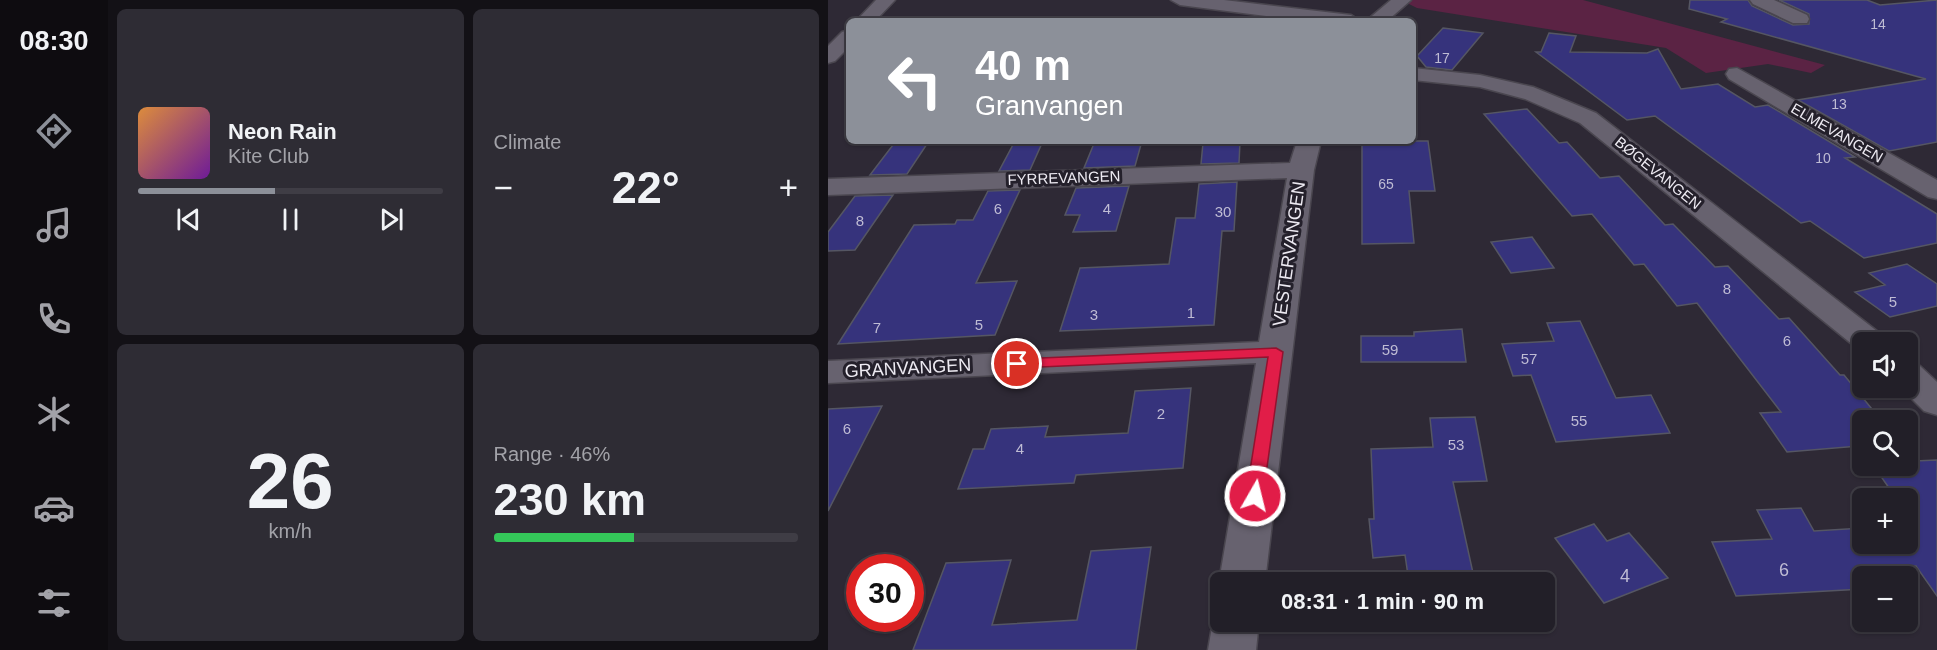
<!DOCTYPE html>
<html lang="en">
<head>
<meta charset="utf-8">
<style>
	:root { --surface:#221f28; --page:#2e2c34; --text:#f1f3f6; --muted:#a2a2a8; --line:#3f3d45; --accent:#8c9099 }
	body { margin:0; font-family:Arial,sans-serif; background:var(--page); color:var(--text); height:100vh; display:flex; flex-direction:column; font-size:22px; white-space:nowrap }
	* { box-sizing:border-box; margin:0 }
	p { font-size:20px; color:var(--muted) }
	.icon { flex:none; width:33px; height:33px; fill:none; stroke:currentColor; stroke-width:2; stroke-linecap:round; stroke-linejoin:round }
	.map { position:relative; flex:1; overflow:hidden }
	.drawer { display:flex; flex-direction:column; gap:9px; padding:9px; background:#131116; width:720px }
	.drawer>* { flex:none }
	.top-card { position:absolute; left:18px; top:18px; width:570px; height:126px; border-radius:9px; box-shadow:0 2px 4px #0004,0 0 0 2px var(--line); background:#8c9099; color:#fff; overflow:hidden }
	.buttons { position:absolute; left:1024px; top:332px; display:grid; gap:12px }
	.buttons a { display:grid; place-items:center; width:66px; height:66px; border-radius:9px; background:var(--surface); box-shadow:0 2px 4px #0004,0 0 0 2px var(--line); font-size:30px }
	.speed { position:absolute; left:18px; top:554px; display:flex; gap:12px; font-size:30px; font-weight:700; text-align:center }
	.speed>* { display:grid; place-content:center; width:78px; height:78px; border-radius:50%; background:var(--surface); box-shadow:0 2px 4px #0004,0 0 0 2px var(--line); line-height:1 }
	.speed .limit { border:9px solid #d22; background:#fff; color:#111 }
	.pin { position:absolute; display:grid; place-items:center; width:51px; height:51px; color:#fff; margin:-26px; border:3px solid #fff; border-radius:50%; box-shadow:0 2px 6px #0007 }
	.me { position:absolute; width:66px; margin:-33px; rotate:8deg; stroke-linejoin:round; filter:drop-shadow(0 0 4px #0008) }
	.turn { display:flex; align-items:center; gap:21px; height:126px; padding:0 30px; font-size:27px }
	.turn .icon { width:78px; height:78px; stroke-width:2.5 }
	.turn b { display:block; font-size:42px; line-height:51px }
	.big { font-size:45px; font-weight:700; line-height:1.1 }
	.drawer .tile { flex:1; display:flex; flex-direction:column; justify-content:center; gap:9px; min-width:0; padding:0 21px; border-radius:9px; background:var(--page) }
	.drawer .dial { align-items:center; gap:0 }
	.dial b { font-size:78px; line-height:1 }
	.song { display:flex; align-items:center; gap:18px }
	.cover { width:72px; height:72px; border-radius:9px; background:linear-gradient(135deg,hsl(30 70% 55%),hsl(280 70% 35%)) }
	.played { height:6px; border-radius:3px; background:linear-gradient(90deg,var(--accent) 45%,var(--line) 45%) }
	.keys { display:flex; justify-content:space-around; direction:ltr }
	.heat { display:flex; justify-content:space-between; align-items:center; font-size:33px; direction:ltr }
	.charge { height:9px; border-radius:4px; background:linear-gradient(90deg,#34c759 46%,var(--line) 0) }
	.drawer .tiles { flex:1; display:grid; gap:9px; grid-template-columns:repeat(2,1fr) }
	.trip { position:absolute; left:382px; top:572px; width:345px; height:60px; border-radius:9px; background:var(--surface); box-shadow:0 2px 4px #0004,0 0 0 2px var(--line); font-weight:700; line-height:60px; text-align:center }
	main { display:flex; flex:1; min-height:0 }
	.tab-bar { display:flex; flex-direction:column; width:108px; justify-content:space-around; align-items:center; background:#0e0c10; color:var(--muted) }
	.tab-bar .icon { width:42px; height:42px }
	.tab-bar .active { color:var(--accent) }
	.tab-bar b { font-size:27px; color:var(--text) }
	.map>svg:first-child { display:block }
	.green { fill:#5b2344 }
	.building { fill:#36337c; stroke:#555663; stroke-width:1.5 }
	.lines { fill:none; stroke-linecap:round; stroke-linejoin:round }
	.street-casing { stroke:#4a464f; stroke-width:3 }
	.street { fill:#67626f; fill-rule:evenodd }
	.route { fill:#e11d48; stroke:#92132f; stroke-width:1.5 }
	.labels { text-anchor:middle; stroke-width:6; stroke-linejoin:round; paint-order:stroke }
	.far-number-label { font-size:14px; fill:#bfbcd4 }
	.far-street-label { font-size:15px; fill:#edeaf2; stroke:#24202b }
	.number-label { font-size:15px; fill:#bfbcd4 }
	.street-label { font-size:18px; fill:#edeaf2; stroke:#24202b }
	.near-number-label { font-size:18px; fill:#bfbcd4 }
</style>
</head>
<body>
<main>
<nav class="tab-bar">
<b>08:30</b>
<svg class="icon active" aria-label="directions" viewBox="0 0 24 24"><path d="M12 3l9 9-9 9-9-9zM9 14v-3h6M13 9l2 2-2 2"/></svg>
<svg class="icon" aria-label="music" viewBox="0 0 24 24"><path d="M9 18V5l10-2v13"/><circle cx="6" cy="18" r="3"/><circle cx="16" cy="16" r="3"/></svg>
<svg class="icon" aria-label="phone" viewBox="0 0 24 24"><path d="M5 4h4l2 5-3 2q2 4 5 5l2-3 5 2v4C11 20 4 13 5 4z"/></svg>
<svg class="icon" aria-label="climate" viewBox="0 0 24 24"><path d="M12 3v18M4 7l16 10M4 17L20 7"/></svg>
<svg class="icon" aria-label="car" viewBox="0 0 24 24"><path d="M5 17H2v-5l4-1 3-4h7l3 4 3 1v5h-3M9 17h6M6 11h13"/><circle cx="7" cy="17" r="2"/><circle cx="17" cy="17" r="2"/></svg>
<svg class="icon" aria-label="filters" viewBox="0 0 24 24"><path d="M4 7h16M4 17h16"/><circle cx="9" cy="7" r="2"/><circle cx="15" cy="17" r="2"/></svg>
</nav>
<section class="drawer">
<div class="tiles">
<div class="tile">
<div class="song"><i class="cover"></i><div><b>Neon Rain</b><p>Kite Club</p></div></div>
<div class="played"></div>
<div class="keys"><svg class="icon" aria-label="previous" viewBox="0 0 24 24"><path d="M18 5L8 12l10 7zM5 5v14"/></svg><svg class="icon" aria-label="pause" viewBox="0 0 24 24"><path d="M8 5v14M16 5v14"/></svg><svg class="icon" aria-label="next" viewBox="0 0 24 24"><path d="M6 5l10 7-10 7zM19 5v14"/></svg></div>
</div>
<div class="tile"><p>Climate</p>
<div class="heat"><a>−</a><b class="big">22°</b><a>+</a></div>
</div>
<div class="tile dial"><b>26</b><p>km/h</p></div>
<div class="tile"><p>Range · 46%</p><b class="big">230 km</b><div class="charge"></div></div>
</div>
</section>
<div class="map">
<svg width="1109" height="650" viewBox="0 0 1109 650">
	<rect width="100%" height="100%" fill="#2e2935"/>
	<!-- green -->
	<path class="green" d="M 573,0 L 755,0 L 997,65 L 983,73 L 940,64 L 878,73 L 838,48 L 589,8 Z"/>
	<!-- building -->
	<path class="building" d="M 862,0 L 920,0 L 924,6 L 965,25 L 981,24 L 981,14 L 951,0 L 1039,0 L 1052,5 L 1109,0 L 1109,142 L 1061,151 L 970,100 L 1098,79 L 893,22 L 899,19 L 861,9 Z
		M 615,28 L 655,33 L 624,70 L 598,67 L 589,56 Z
		M 721,33 L 748,36 L 742,52 L 819,53 L 830,49 L 853,89 L 890,84 L 927,107 L 940,105 L 1027,157 L 1017,158 L 1109,214 L 1109,243 L 1036,258 L 982,221 L 973,223 L 827,116 L 799,120 L 708,52 L 713,52 Z
		M 699,109 L 731,143 L 739,142 L 772,178 L 791,176 L 837,225 L 845,224 L 887,267 L 900,266 L 951,319 L 961,318 L 1012,375 L 1016,375 L 1053,420 L 1035,420 L 1035,451 L 1031,446 L 959,452 L 932,413 L 953,412 L 869,303 L 849,306 L 816,264 L 806,265 L 764,214 L 744,216 L 656,114 Z
		M 68,141 L 101,141 L 79,174 L 42,175 Z
		M 187,141 L 215,141 L 202,170 L 171,171 Z
		M 267,141 L 314,141 L 307,166 L 256,168 Z
		M 534,141 L 600,141 L 607,191 L 581,191 L 586,243 L 534,244 Z
		M 412,142 L 411,163 L 373,164 L 375,143 Z
		M 409,182 L 406,231 L 394,231 L 386,325 L 232,331 L 252,268 L 341,264 L 348,218 L 367,218 L 371,184 Z
		M 301,186 L 288,231 L 245,232 L 252,215 L 237,215 L 248,188 Z
		M 192,190 L 148,283 L 189,281 L 167,335 L 10,344 L 86,225 L 127,224 L 129,220 L 145,220 L 160,191 Z
		M 65,195 L 27,250 L 0,251 L 0,232 L 27,196 Z
		M 704,237 L 726,268 L 683,273 L 663,242 Z
		M 1079,264 L 1109,284 L 1109,306 L 1062,317 L 1027,292 L 1057,285 L 1041,273 Z
		M 752,321 L 788,398 L 823,395 L 842,433 L 728,442 L 703,375 L 685,376 L 674,344 L 726,341 L 719,323 Z
		M 634,329 L 638,362 L 533,362 L 533,336 L 586,336 L 586,332 Z
		M 363,388 L 355,468 L 248,475 L 246,483 L 130,489 L 145,449 L 156,449 L 163,429 L 220,426 L 217,437 L 300,433 L 307,391 Z
		M 54,406 L 0,511 L 0,409 Z
		M 647,417 L 659,481 L 625,482 L 647,582 L 581,582 L 577,555 L 545,558 L 541,519 L 546,519 L 543,449 L 605,447 L 602,418 Z
		M 1080,453 L 1087,461 L 1109,460 L 1109,596 L 1088,566 L 1035,570 L 1035,589 L 908,596 L 884,542 L 944,539 L 929,510 L 973,508 L 986,531 L 1035,528 L 1035,543 L 1080,543 L 1080,525 L 1087,524 L 1080,514 L 1080,498 L 1068,498 L 1045,465 L 1080,465 Z
		M 766,524 L 779,541 L 801,533 L 840,578 L 776,603 L 727,538 Z
		M 323,547 L 308,650 L 85,650 L 118,563 L 183,560 L 164,625 L 249,620 L 263,551 Z"/>
	<g class="lines">
		<defs>
			<path id="street" d="M 48,0 L 67,0 L 47,21 L 28,21 Z
				M 343,0 L 396,0 L 523,15 L 532,21 L 478,21 L 352,5 Z
				M 563,0 L 583,0 L 559,21 L 538,21 Z
				M 922,0 L 946,0 L 979,15 L 981,19 L 979,23 L 965,23 L 925,4 Z
				M 21,30 L 21,47 L 7,61 L 0,63 L 0,46 L 14,32 Z
				M 585,68 L 652,75 L 705,87 L 768,113 L 1054,335 L 1059,342 L 1035,342 L 1035,350 L 1030,349 L 752,123 L 697,99 L 652,87 L 585,80 Z
				M 909,68 L 1109,180 L 1109,199 L 1100,197 L 901,79 L 898,74 L 901,69 Z
				M 469,141 L 493,141 L 486,170 L 437,582 L 393,582 L 393,585 L 391,582 L 428,363 L 0,383 L 0,361 L 431,342 L 459,178 L 0,195 L 0,179 L 462,163 Z
				M 1080,363 L 1092,366 L 1109,382 L 1109,415 L 1096,411 L 1072,387 L 1080,387 Z
				M 391,607 L 393,621 L 431,621 L 428,650 L 380,650 L 385,621 Z"/>
		</defs>
		<!-- street casing -->
		<use href="#street" class="street-casing"/>
		<!-- street -->
		<use href="#street" class="street"/>
	</g>
	<!-- route -->
	<path class="route" d="M 448,348 L 455,352 L 435,496 L 427,502 L 418,496 L 440,357 L 189,368 L 181,364 L 189,359 Z"/>
	<g class="labels">
		<!-- far-number labels -->
		<g class="far-number-label">
			<text x="1050" y="29">14</text>
			<text x="614" y="63">17</text>
			<text x="1011" y="109">13</text>
			<text x="995" y="163">10</text>
			<text x="558" y="189">65</text>
		</g>
		<!-- far-street labels -->
		<g class="far-street-label">
			<text transform="translate(1009 133) rotate(30)" y="5">ELMEVANGEN</text>
			<text transform="translate(830 173) rotate(39)" y="5">BØGEVANGEN</text>
			<text transform="translate(236 178) rotate(-2)" y="5">FYRREVANGEN</text>
		</g>
		<!-- number labels -->
		<g class="number-label">
			<text x="170" y="214">6</text>
			<text x="279" y="214">4</text>
			<text x="395" y="217">30</text>
			<text x="32" y="226">8</text>
			<text x="899" y="294">8</text>
			<text x="1065" y="307">5</text>
			<text x="363" y="318">1</text>
			<text x="266" y="320">3</text>
			<text x="151" y="330">5</text>
			<text x="49" y="333">7</text>
			<text x="959" y="346">6</text>
			<text x="562" y="355">59</text>
			<text x="701" y="364">57</text>
			<text x="333" y="419">2</text>
			<text x="751" y="426">55</text>
			<text x="19" y="434">6</text>
			<text x="628" y="450">53</text>
			<text x="192" y="454">4</text>
		</g>
		<!-- street labels -->
		<g class="street-label">
			<text transform="translate(461 254) rotate(-82)" y="6">VESTERVANGEN</text>
			<text transform="translate(80 368) rotate(-3)" y="6">GRANVANGEN</text>
		</g>
		<!-- near-number labels -->
		<g class="near-number-label">
			<text x="956" y="576">6</text>
			<text x="797" y="582">4</text>
		</g>
	</g>
</svg>
<div class="buttons">
<a><svg class="icon" aria-label="sound" viewBox="0 0 24 24"><path d="M4 9h4l5-4v14l-5-4H4zM17 9q2 3 0 6"/></svg></a>
<a><svg class="icon" aria-label="search" viewBox="0 0 24 24"><circle cx="10" cy="10" r="6"/><path d="M15 15l6 6"/></svg></a>
<a>+</a>
<a>−</a>
</div>
<div class="speed"><div class="limit">30</div></div>
<div class="pin" style="left:189px;top:364px;background:#d93025"><svg class="icon" aria-label="arrive" viewBox="0 0 24 24"><path d="M6 21V4h12l-3 4 3 4H6"/></svg></div>
<svg class="me" style="left:427px;top:496px" viewBox="-20 -20 40 40"><circle r="17" fill="#e11d48" stroke="#fff" stroke-width="3"/><path d="M0-11L8 9 0 5-8 9z" fill="#fff"/></svg>
<div class="trip">08:31 · 1 min · 90 m</div>
<div class="top-card">
<div class="turn"><svg class="icon" aria-label="left" viewBox="0 0 24 24"><path d="M17 20v-9H6M10 6l-5 5 5 5"/></svg><div><b>40 m</b>Granvangen</div></div>
</div>
</div>
</main>
</body>
</html>
